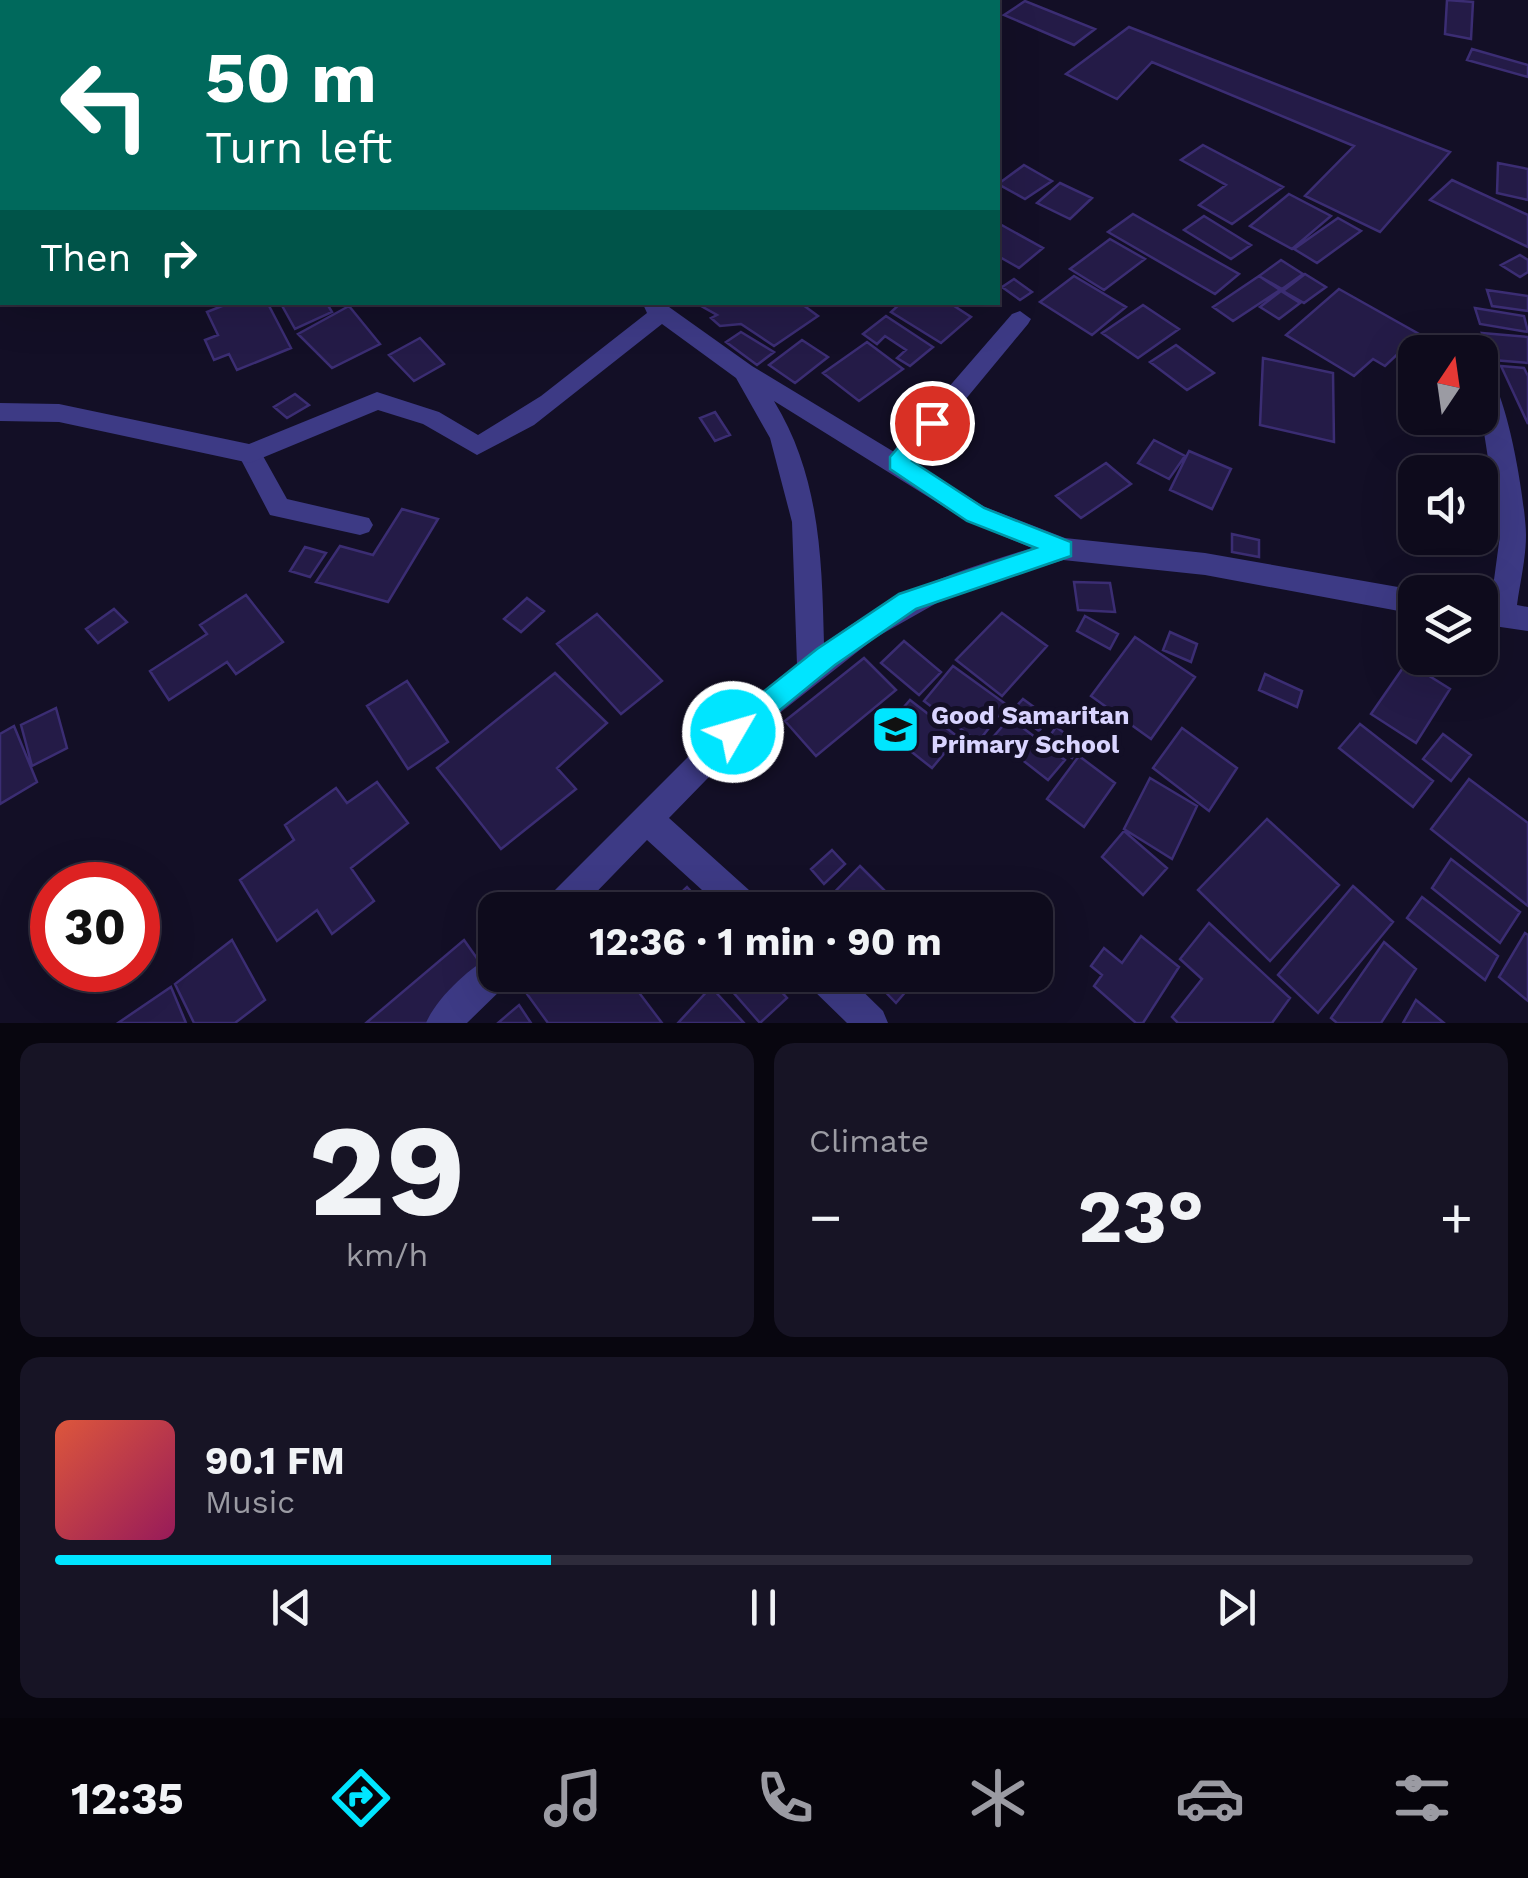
<!DOCTYPE html>
<html lang="en">
<head>
<meta charset="utf-8">
<style>
	:root { --surface:#0e0b1c; --page:#171425; --text:#f1f3f6; --muted:#9b9ba3; --line:#2e2b3b; --accent:#00e5ff }
	body { margin:0; font-family:"Work Sans",sans-serif; background:var(--page); color:var(--text); height:100vh; display:flex; flex-direction:column; font-size:38px; white-space:nowrap }
	* { box-sizing:border-box; margin:0 }
	p { font-size:32px; color:var(--muted) }
	.icon { flex:none; width:55px; height:55px; fill:none; stroke:currentColor; stroke-width:2; stroke-linecap:round; stroke-linejoin:round }
	.map { position:relative; height:1023px; overflow:hidden }
	.side { display:flex; flex-direction:column; gap:20px; padding:20px; background:#08060f; flex:1 }
	.side>* { flex:none }
	.hud { position:absolute; left:0px; top:0px; width:1000px; height:305px; box-shadow:0 10px 40px #0002,0 0 0 2px var(--line); background:#00695c; color:#fff; overflow:hidden }
	.needle { width:65px; rotate:13deg }
	.fabs { position:absolute; left:1398px; top:335px; display:grid; gap:20px }
	.fabs a { display:grid; place-items:center; width:100px; height:100px; border-radius:20px; background:var(--surface); box-shadow:0 10px 40px #0002,0 0 0 2px var(--line); font-size:50px }
	.speed { position:absolute; left:30px; top:862px; display:flex; gap:20px; font-size:50px; font-weight:700; text-align:center }
	.speed>* { display:grid; place-content:center; width:130px; height:130px; border-radius:50%; background:var(--surface); box-shadow:0 10px 40px #0002,0 0 0 2px var(--line); line-height:1 }
	.speed .limit { border:15px solid #d22; background:#fff; color:#111 }
	.pin { position:absolute; display:grid; place-items:center; width:85px; height:85px; color:#fff; margin:-42px; border:5px solid #fff; border-radius:50%; box-shadow:0 2px 10px #0007 }
	.me { position:absolute; width:110px; margin:-55px; rotate:52deg; stroke-linejoin:round; filter:drop-shadow(0 0 8px #0008) }
	.turn { display:flex; align-items:center; gap:35px; height:210px; padding:0 40px; font-size:45px }
	.turn .icon { width:130px; height:130px; stroke-width:2.5 }
	.turn b { display:block; font-size:70px; line-height:85px }
	.then { display:flex; align-items:center; height:95px; padding:0 40px; background:#0003; gap:20px; font-size:38px }
	.big { font-size:75px; font-weight:700; line-height:1.1 }
	.side .card { flex:1; display:flex; flex-direction:column; justify-content:center; gap:15px; min-width:0; padding:0 35px; border-radius:20px; background:var(--page) }
	.side .dial { align-items:center; gap:0 }
	.dial b { font-size:130px; line-height:1 }
	.song { display:flex; align-items:center; gap:30px }
	.cover { width:120px; height:120px; border-radius:15px; background:linear-gradient(135deg,hsl(10 70% 55%),hsl(330 70% 35%)) }
	.played { height:10px; border-radius:5px; background:linear-gradient(90deg,var(--accent) 35%,var(--line) 35%) }
	.keys { display:flex; justify-content:space-around; direction:ltr }
	.heat { display:flex; justify-content:space-between; align-items:center; font-size:55px; direction:ltr }
	.side .tiles { flex:1; display:grid; gap:20px; grid-template-columns:1fr 1fr }
	.card:last-child { grid-column:span 2 }
	.trip { position:absolute; left:478px; top:892px; width:575px; height:100px; border-radius:20px; background:var(--surface); box-shadow:0 10px 40px #0002,0 0 0 2px var(--line); font-weight:700; line-height:100px; text-align:center }
	.tab-bar { display:flex; height:160px; justify-content:space-around; align-items:center; background:#06040b; color:var(--muted) }
	.tab-bar .icon { width:70px; height:70px }
	.tab-bar .current { color:var(--accent) }
	.tab-bar b { font-size:45px; color:var(--text) }
	.map>svg:first-child { display:block }
	.building { fill:#241b47; stroke:#3b2d73; stroke-width:2.5 }
	.lines { fill:none; stroke-linecap:round; stroke-linejoin:round }
	.service { fill:#3d3a85; fill-rule:evenodd }
	.minor { fill:#3d3a85; fill-rule:evenodd }
	.tertiary { stroke:#3d3a85; stroke-width:25 }
	.route { fill:#00e5ff; stroke:#0095a6; stroke-width:2.5 }
	.labels { text-anchor:middle; stroke-width:10; stroke-linejoin:round; paint-order:stroke }
	.poi-label { font-size:25px; font-weight:bold; fill:#d9d4ff; stroke:#130f26; text-anchor:start }
</style>
</head>
<body>
<div class="map">
<svg width="1528" height="1023" viewBox="0 0 1528 1023">
	<rect width="100%" height="100%" fill="#130f26"/>
	<!-- building -->
	<path class="building" d="M 1447,0 L 1473,2 L 1471,39 L 1445,34 Z
		M 1025,1 L 1095,29 L 1074,45 L 1004,15 Z
		M 1129,27 L 1450,152 L 1380,232 L 1305,196 L 1354,146 L 1152,62 L 1117,99 L 1066,74 Z
		M 1472,49 L 1528,65 L 1528,77 L 1467,60 Z
		M 1203,145 L 1283,187 L 1232,224 L 1199,205 L 1226,185 L 1181,160 Z
		M 1498,163 L 1528,169 L 1528,200 L 1497,193 Z
		M 1024,165 L 1052,181 L 1025,199 L 998,184 Z
		M 1452,180 L 1528,215 L 1528,247 L 1430,200 Z
		M 1060,183 L 1092,198 L 1070,219 L 1037,203 Z
		M 1289,194 L 1331,216 L 1292,249 L 1250,226 Z
		M 1133,214 L 1239,274 L 1215,294 L 1108,232 Z
		M 1204,216 L 1251,245 L 1231,259 L 1184,230 Z
		M 1338,218 L 1361,231 L 1317,263 L 1294,249 Z
		M 998,223 L 1043,248 L 1019,268 L 998,256 Z
		M 1110,239 L 1145,259 L 1104,290 L 1070,269 Z
		M 1520,255 L 1528,260 L 1528,272 L 1520,277 L 1501,265 Z
		M 1281,260 L 1303,274 L 1282,289 L 1259,276 Z
		M 1305,274 L 1326,287 L 1304,303 L 1283,291 Z
		M 1074,276 L 1126,307 L 1092,335 L 1040,302 Z
		M 1259,276 L 1280,290 L 1233,321 L 1213,307 Z
		M 1014,279 L 1032,292 L 1020,300 L 1002,287 Z
		M 1339,289 L 1419,334 L 1385,366 L 1373,359 L 1354,376 L 1286,335 Z
		M 1487,290 L 1528,296 L 1528,311 L 1492,306 Z
		M 1281,291 L 1300,303 L 1279,319 L 1260,307 Z
		M 232,302 L 267,302 L 291,348 L 237,370 L 229,354 L 214,360 L 205,340 L 218,335 L 207,312 Z
		M 280,302 L 326,302 L 332,312 L 295,329 Z
		M 694,302 L 799,302 L 818,316 L 774,346 L 741,324 L 720,326 L 711,318 L 717,315 Z
		M 902,302 L 948,302 L 971,317 L 941,343 L 891,312 Z
		M 1143,305 L 1179,329 L 1138,358 L 1102,333 Z
		M 349,306 L 380,344 L 332,368 L 298,334 Z
		M 1475,308 L 1524,316 L 1528,332 L 1480,324 Z
		M 886,316 L 933,347 L 910,366 L 897,358 L 906,350 L 885,336 L 877,344 L 863,334 Z
		M 741,332 L 774,352 L 757,365 L 726,342 Z
		M 1482,333 L 1528,337 L 1528,363 L 1493,360 Z
		M 420,338 L 444,364 L 414,381 L 389,355 Z
		M 802,340 L 828,357 L 795,383 L 769,365 Z
		M 867,342 L 903,369 L 859,401 L 823,373 Z
		M 1176,345 L 1214,373 L 1187,390 L 1150,362 Z
		M 1263,358 L 1333,373 L 1334,442 L 1260,425 Z
		M 1501,366 L 1524,368 L 1528,376 L 1528,424 Z
		M 295,394 L 309,405 L 287,418 L 274,407 Z
		M 715,412 L 730,435 L 715,441 L 700,418 Z
		M 1154,440 L 1185,456 L 1169,479 L 1138,463 Z
		M 1189,451 L 1231,469 L 1212,509 L 1170,490 Z
		M 1106,463 L 1131,484 L 1081,518 L 1056,496 Z
		M 402,509 L 438,519 L 388,602 L 316,582 L 340,546 L 373,555 Z
		M 1232,534 L 1259,540 L 1259,557 L 1232,552 Z
		M 305,547 L 326,553 L 310,577 L 290,571 Z
		M 1074,582 L 1110,583 L 1115,612 L 1078,610 Z
		M 246,595 L 283,642 L 236,674 L 227,662 L 169,700 L 150,671 L 207,634 L 200,625 Z
		M 527,598 L 544,611 L 521,632 L 504,619 Z
		M 114,609 L 127,622 L 98,643 L 86,629 Z
		M 1002,613 L 1047,646 L 1002,696 L 956,660 Z
		M 597,614 L 662,681 L 621,714 L 557,644 Z
		M 1085,616 L 1118,634 L 1110,649 L 1077,631 Z
		M 1170,632 L 1197,644 L 1191,662 L 1163,650 Z
		M 1135,637 L 1195,677 L 1151,739 L 1091,696 Z
		M 904,641 L 941,672 L 919,695 L 881,663 Z
		M 864,658 L 896,690 L 816,756 L 785,721 Z
		M 1407,662 L 1450,689 L 1416,743 L 1371,714 Z
		M 953,666 L 1007,705 L 978,742 L 924,701 Z
		M 555,673 L 607,723 L 557,768 L 576,789 L 501,849 L 437,768 Z
		M 1265,674 L 1302,691 L 1297,707 L 1259,690 Z
		M 407,681 L 448,742 L 408,769 L 367,706 Z
		M 1023,699 L 1049,718 L 1039,731 L 1012,711 Z
		M 910,700 L 958,737 L 932,768 L 884,730 Z
		M 56,708 L 67,748 L 32,766 L 21,725 Z
		M 1010,718 L 1065,760 L 1048,780 L 993,737 Z
		M 1360,724 L 1433,781 L 1413,807 L 1339,748 Z
		M 14,726 L 37,782 L 0,804 L 0,734 Z
		M 1056,727 L 1081,745 L 1072,758 L 1047,740 Z
		M 1182,728 L 1237,768 L 1209,811 L 1153,768 Z
		M 1443,734 L 1471,755 L 1451,781 L 1423,759 Z
		M 1079,756 L 1115,783 L 1084,827 L 1047,799 Z
		M 1150,778 L 1197,806 L 1172,859 L 1124,829 Z
		M 1469,779 L 1528,823 L 1528,906 L 1431,829 Z
		M 377,782 L 408,823 L 351,868 L 374,901 L 332,934 L 317,910 L 277,941 L 240,880 L 294,840 L 285,825 L 336,788 L 347,803 Z
		M 1267,819 L 1339,885 L 1270,961 L 1198,890 Z
		M 1124,831 L 1167,868 L 1143,895 L 1102,857 Z
		M 832,850 L 845,864 L 824,884 L 811,869 Z
		M 1451,859 L 1520,912 L 1500,943 L 1432,888 Z
		M 860,866 L 904,910 L 817,910 Z
		M 1353,886 L 1393,922 L 1318,1013 L 1278,975 Z
		M 687,887 L 708,910 L 663,910 Z
		M 1422,897 L 1498,956 L 1485,980 L 1407,918 Z
		M 1209,923 L 1290,998 L 1272,1023 L 1178,1023 L 1172,1017 L 1202,979 L 1180,959 Z
		M 1525,933 L 1528,935 L 1528,1001 L 1499,977 Z
		M 1141,936 L 1179,967 L 1143,1023 L 1136,1023 L 1094,986 L 1102,975 L 1091,966 L 1104,948 L 1122,963 Z
		M 232,940 L 265,1000 L 235,1023 L 194,1023 L 175,984 Z
		M 464,940 L 486,971 L 427,1023 L 366,1023 Z
		M 1384,942 L 1416,969 L 1381,1023 L 1337,1023 L 1331,1018 Z
		M 547,975 L 646,975 L 634,986 L 662,1023 L 548,1023 L 527,994 Z
		M 718,975 L 766,975 L 787,998 L 760,1023 Z
		M 869,975 L 920,975 L 896,1003 Z
		M 171,987 L 186,1023 L 118,1023 Z
		M 711,987 L 744,1023 L 678,1023 Z
		M 1416,1000 L 1444,1023 L 1403,1023 Z
		M 519,1005 L 531,1023 L 498,1023 Z"/>
	<g class="lines">
		<!-- service -->
		<path class="service" d="M 1020,311 L 1031,319 L 1028,324 L 907,470 L 889,470 L 886,463 L 889,456 L 1012,314 Z
			M 250,445 L 258,447 L 287,499 L 369,518 L 373,525 L 369,532 L 360,535 L 270,515 L 238,454 Z"/>
		<!-- minor -->
		<path class="minor" d="M 580,0 L 599,0 L 600,2 L 582,2 Z
			M 642,302 L 662,302 L 752,366 L 985,507 L 1065,538 L 1205,553 L 1415,590 L 1421,592 L 1415,592 L 1415,614 L 1205,575 L 1063,560 L 951,595 L 875,638 L 743,742 L 669,818 L 759,899 L 764,910 L 724,910 L 647,840 L 579,910 L 541,910 L 546,899 L 723,722 L 797,665 L 792,522 L 770,438 L 736,378 L 662,324 L 534,425 L 477,455 L 423,424 L 378,410 L 250,463 L 59,422 L 0,421 L 0,403 L 59,404 L 249,444 L 377,392 L 439,412 L 478,435 L 541,396 L 647,313 ZM 774,401 L 967,521 L 1032,548 C 952,572 892,593 824,644 C 822,559 820,476 774,401 Z
			M 1480,366 C 1506,374 1526,507 1526,535 C 1526,558 1520,583 1517,605 L 1528,607 L 1528,631 L 1480,624 L 1480,600 L 1491,602 L 1500,535 L 1480,407 Z
			M 495,955 L 495,975 L 510,975 L 507,984 L 467,1023 L 426,1023 C 436,999 471,965 495,955 Z
			M 805,975 L 846,975 L 883,1011 L 888,1023 L 847,1023 L 810,987 Z"/>
		<!-- tertiary -->
		<path class="tertiary" d="M 249,2 L 255,0
			M 0,116 L 2,115"/>
	</g>
	<!-- route -->
	<path class="route" d="M 932,415 L 943,423 L 912,461 L 984,508 L 1071,542 L 1071,556 L 916,609 L 835,665 L 742,741 L 733,744 L 724,741 L 720,732 L 724,723 L 817,649 L 899,594 L 1036,548 L 967,521 L 890,469 L 890,457 L 925,417 Z"/>
	<!-- icons -->
	<defs>
		<symbol id="school-square" viewBox="-11 -11 22 22"><rect x="-9" y="-9" width="18" height="18" rx="4" fill="#00e5ff" stroke="#130f26"/><path d="M0-5L7-2L0 1L-7-2ZM-4 1L0 2.5L4 1V4Q0 6-4 4Z" fill="#111"/></symbol>
	</defs>
	<g fill-rule="evenodd">
		<use href="#school-square" x="868" y="702" width="55" height="55"/>
	</g>
	<g class="labels">
		<!-- poi labels -->
		<g class="poi-label">
			<text x="931" y="724">Good Samaritan<tspan x="931" dy="29">Primary School</tspan></text>
		</g>
	</g>
</svg>
<div class="fabs">
<a><svg class="needle" viewBox="-14 -14 28 28"><path d="M0-13l5 13h-10z" fill="#e53935"/><path d="M0 13l5-13h-10z" fill="#9b9ba3"/></svg></a>
<a><svg class="icon" aria-label="sound" viewBox="0 0 24 24"><path d="M4 9h4l5-4v14l-5-4H4zM17 9q2 3 0 6"/></svg></a>
<a><svg class="icon" aria-label="layers" viewBox="0 0 24 24"><path d="M12 4l9 5-9 5-9-5zM3 14l9 5 9-5"/></svg></a>
</div>
<div class="speed"><div class="limit">30</div></div>
<div class="pin" style="left:932px;top:423px;background:#d93025"><svg class="icon" aria-label="arrive" viewBox="0 0 24 24"><path d="M6 21V4h12l-3 4 3 4H6"/></svg></div>
<svg class="me" style="left:733px;top:732px" viewBox="-20 -20 40 40"><circle r="17" fill="#00e5ff" stroke="#fff" stroke-width="3"/><path d="M0-11L8 9 0 5-8 9z" fill="#fff"/></svg>
<div class="trip">12:36 · 1 min · 90 m</div>
<div class="hud">
<div class="turn"><svg class="icon" aria-label="left" viewBox="0 0 24 24"><path d="M17 20v-9H6M10 6l-5 5 5 5"/></svg><div><b>50 m</b>Turn left</div></div>
<div class="then">Then<svg class="icon" aria-label="right" viewBox="0 0 24 24"><path d="M7 20v-9h11M14 6l5 5-5 5"/></svg></div>
</div>
</div>
<section class="side">
<div class="tiles">
<div class="card dial"><b>29</b><p>km/h</p></div>
<div class="card"><p>Climate</p>
<div class="heat"><a>−</a><b class="big">23°</b><a>+</a></div>
</div>
<div class="card">
<div class="song"><i class="cover"></i><div><b>90.1 FM</b><p>Music</p></div></div>
<div class="played"></div>
<div class="keys"><svg class="icon" aria-label="previous" viewBox="0 0 24 24"><path d="M18 5L8 12l10 7zM5 5v14"/></svg><svg class="icon" aria-label="pause" viewBox="0 0 24 24"><path d="M8 5v14M16 5v14"/></svg><svg class="icon" aria-label="next" viewBox="0 0 24 24"><path d="M6 5l10 7-10 7zM19 5v14"/></svg></div>
</div>
</div>
</section>
<nav class="tab-bar">
<b>12:35</b>
<svg class="icon current" aria-label="directions" viewBox="0 0 24 24"><path d="M12 3l9 9-9 9-9-9zM9 14v-3h6M13 9l2 2-2 2"/></svg>
<svg class="icon" aria-label="music" viewBox="0 0 24 24"><path d="M9 18V5l10-2v13"/><circle cx="6" cy="18" r="3"/><circle cx="16" cy="16" r="3"/></svg>
<svg class="icon" aria-label="phone" viewBox="0 0 24 24"><path d="M5 4h4l2 5-3 2q2 4 5 5l2-3 5 2v4C11 20 4 13 5 4z"/></svg>
<svg class="icon" aria-label="climate" viewBox="0 0 24 24"><path d="M12 3v18M4 7l16 10M4 17L20 7"/></svg>
<svg class="icon" aria-label="car" viewBox="0 0 24 24"><path d="M5 17H2v-5l4-1 3-4h7l3 4 3 1v5h-3M9 17h6M6 11h13"/><circle cx="7" cy="17" r="2"/><circle cx="17" cy="17" r="2"/></svg>
<svg class="icon" aria-label="filters" viewBox="0 0 24 24"><path d="M4 7h16M4 17h16"/><circle cx="9" cy="7" r="2"/><circle cx="15" cy="17" r="2"/></svg>
</nav>
</body>
</html>
